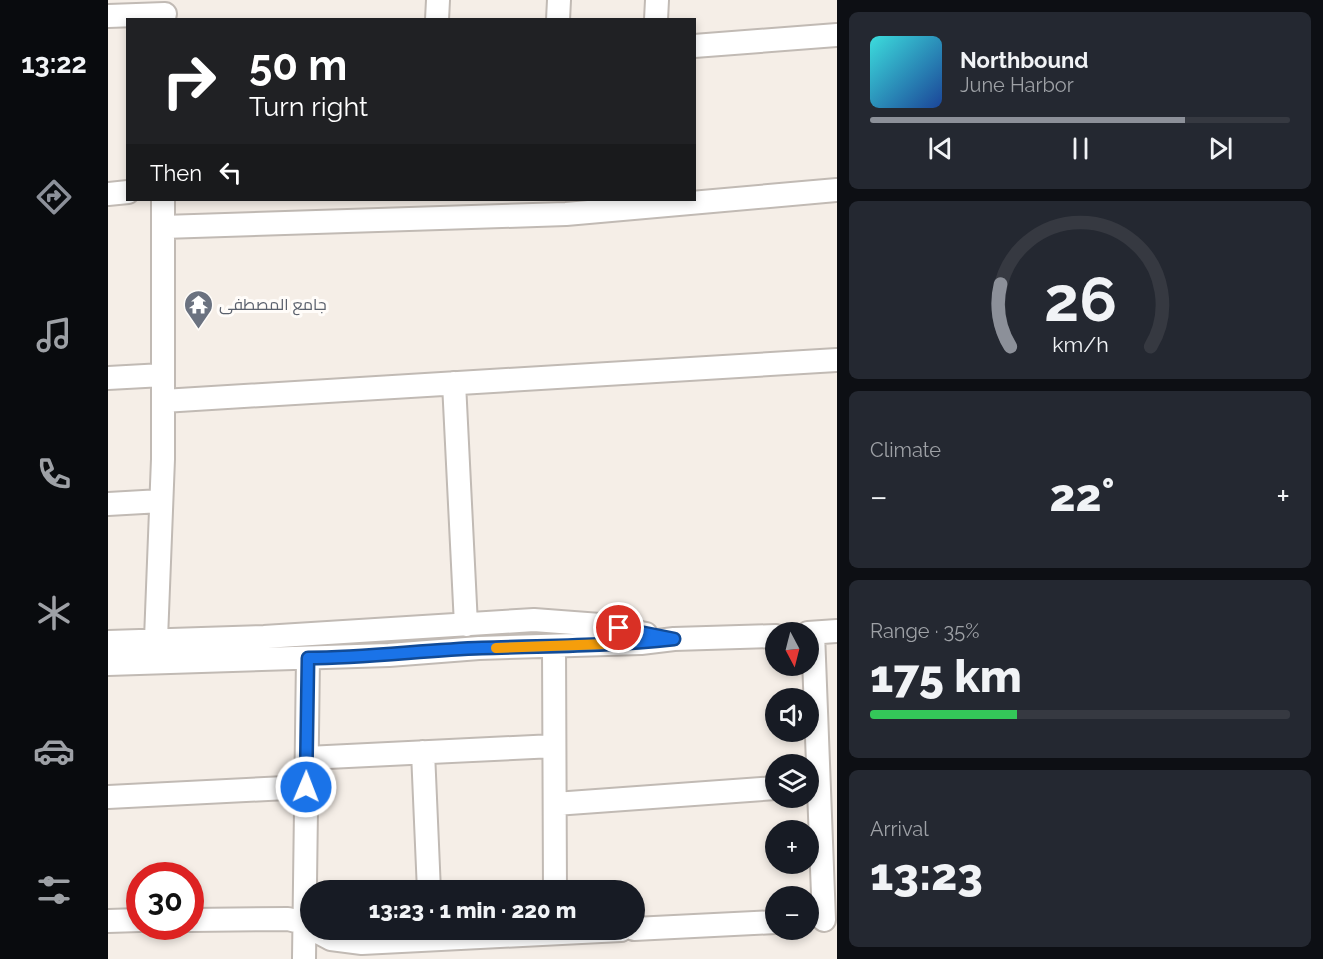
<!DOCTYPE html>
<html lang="en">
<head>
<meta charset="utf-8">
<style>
	:root { --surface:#171b24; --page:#242831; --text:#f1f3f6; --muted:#9ea1a6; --line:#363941; --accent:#8c9099 }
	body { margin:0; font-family:Raleway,Cairo,sans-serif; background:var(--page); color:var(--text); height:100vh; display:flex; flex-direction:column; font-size:22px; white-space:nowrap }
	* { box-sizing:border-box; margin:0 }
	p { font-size:20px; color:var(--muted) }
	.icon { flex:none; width:33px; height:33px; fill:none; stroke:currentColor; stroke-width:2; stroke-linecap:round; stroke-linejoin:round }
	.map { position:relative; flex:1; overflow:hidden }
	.side { display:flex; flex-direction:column; gap:12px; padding:12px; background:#0d0f14; width:486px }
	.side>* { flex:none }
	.banner { position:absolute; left:18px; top:18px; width:570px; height:183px; border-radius:0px; box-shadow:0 3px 9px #0003; background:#202124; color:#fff; overflow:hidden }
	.needle { width:39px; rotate:173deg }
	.tools { position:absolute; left:657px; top:622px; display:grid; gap:12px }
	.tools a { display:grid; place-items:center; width:54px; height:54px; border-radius:50%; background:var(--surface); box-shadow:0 3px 9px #0003; font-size:30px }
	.speed { position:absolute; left:18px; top:862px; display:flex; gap:12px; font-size:30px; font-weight:700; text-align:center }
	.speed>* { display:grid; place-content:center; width:78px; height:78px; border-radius:50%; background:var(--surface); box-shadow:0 3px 9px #0003; line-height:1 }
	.speed .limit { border:9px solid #d22; background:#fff; color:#111 }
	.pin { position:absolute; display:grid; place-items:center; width:51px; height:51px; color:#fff; margin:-26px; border:3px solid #fff; border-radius:50%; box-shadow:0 2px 6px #0007 }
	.me { position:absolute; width:66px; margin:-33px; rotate:1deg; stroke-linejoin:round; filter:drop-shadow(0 0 4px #0008) }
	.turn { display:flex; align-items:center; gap:21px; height:126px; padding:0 24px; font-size:27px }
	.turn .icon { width:78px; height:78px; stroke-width:2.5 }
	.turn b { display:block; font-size:42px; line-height:51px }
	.then { display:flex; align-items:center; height:57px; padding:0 24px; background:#0003; gap:12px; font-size:22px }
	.big { font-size:45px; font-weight:800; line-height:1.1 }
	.side .widget { flex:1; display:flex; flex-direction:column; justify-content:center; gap:9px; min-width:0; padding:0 21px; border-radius:9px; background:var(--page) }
	.side .dial { align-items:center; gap:0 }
	.dial svg { height:156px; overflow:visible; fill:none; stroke:var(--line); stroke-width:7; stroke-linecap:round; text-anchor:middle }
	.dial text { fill:var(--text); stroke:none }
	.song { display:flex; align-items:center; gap:18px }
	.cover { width:72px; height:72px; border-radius:9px; background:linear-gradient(135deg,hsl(180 70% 55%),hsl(220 70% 35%)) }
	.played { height:6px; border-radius:3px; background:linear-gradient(90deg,var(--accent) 75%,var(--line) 75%) }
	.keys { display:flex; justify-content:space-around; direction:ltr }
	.heat { display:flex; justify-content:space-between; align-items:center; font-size:33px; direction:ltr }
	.charge { height:9px; border-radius:4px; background:linear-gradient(90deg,#34c759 35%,var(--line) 0) }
	.trip { position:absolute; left:192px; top:880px; width:345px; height:60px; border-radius:30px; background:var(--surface); box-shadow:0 3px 9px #0003; font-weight:800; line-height:60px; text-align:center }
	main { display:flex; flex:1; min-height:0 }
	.tabs { display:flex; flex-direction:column; width:108px; justify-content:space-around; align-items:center; background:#090b0e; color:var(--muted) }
	.tabs .icon { width:42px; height:42px }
	.tabs .active { color:var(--accent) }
	.tabs b { font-size:27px; color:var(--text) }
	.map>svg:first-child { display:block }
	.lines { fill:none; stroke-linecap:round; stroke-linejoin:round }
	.minor-casing { stroke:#c1bab4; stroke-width:26 }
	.minor { stroke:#fff; stroke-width:22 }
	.route-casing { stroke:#114b97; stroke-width:15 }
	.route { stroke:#1a73e8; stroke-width:10 }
	.slow { stroke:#f59e0b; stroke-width:10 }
	.labels { text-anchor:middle; stroke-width:6; stroke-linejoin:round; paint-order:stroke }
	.worship-label { font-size:16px; fill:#5b616d; stroke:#fffcf9; text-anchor:start }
</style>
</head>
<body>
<main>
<nav class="tabs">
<b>13:22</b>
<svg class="icon active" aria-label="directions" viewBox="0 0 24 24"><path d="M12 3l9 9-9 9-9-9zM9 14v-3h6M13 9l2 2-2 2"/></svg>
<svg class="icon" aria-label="music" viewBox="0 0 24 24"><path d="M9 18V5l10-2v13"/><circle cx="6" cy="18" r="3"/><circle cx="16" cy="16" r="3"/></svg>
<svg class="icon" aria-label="phone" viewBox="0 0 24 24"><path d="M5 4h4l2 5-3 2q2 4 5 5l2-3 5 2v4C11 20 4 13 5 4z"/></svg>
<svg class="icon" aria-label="climate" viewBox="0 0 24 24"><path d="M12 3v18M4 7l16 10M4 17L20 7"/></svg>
<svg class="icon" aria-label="car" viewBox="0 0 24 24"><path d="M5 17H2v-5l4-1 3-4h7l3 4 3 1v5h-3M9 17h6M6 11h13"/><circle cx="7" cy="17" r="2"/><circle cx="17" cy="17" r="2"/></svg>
<svg class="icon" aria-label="filters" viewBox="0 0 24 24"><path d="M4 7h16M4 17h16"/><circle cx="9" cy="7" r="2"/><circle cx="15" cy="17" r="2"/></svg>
</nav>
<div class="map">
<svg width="729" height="959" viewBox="0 0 729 959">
	<rect width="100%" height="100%" fill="#f5eee7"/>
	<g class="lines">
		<defs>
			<path id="minor" d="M 0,16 L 57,14
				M 329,20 L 330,0
				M 450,20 L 451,0
				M 548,20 L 549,0
				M 586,46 L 729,35
				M 0,194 L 20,192
				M 55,227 L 458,214 L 729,190
				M 0,378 L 55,375
				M 346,383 L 358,625
				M 55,401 L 729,360
				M 0,504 L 53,501
				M 700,633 L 729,631
				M 705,633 L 716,920
				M 48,639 L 55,459 L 55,200
				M 0,642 L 156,637 L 426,620 L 492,625 L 538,634
				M 446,646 L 447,891
				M 0,664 L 281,655 L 371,648 L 533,643 L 566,639 L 668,636
				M 315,752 L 321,891
				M 199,758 L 446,746
				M 0,797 L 198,787
				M 447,804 L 668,788
				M 82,920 L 180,919 L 192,922 L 202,928
				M 0,921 L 32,920
				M 526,929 L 668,922
				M 206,930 L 223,939 L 254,943 L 513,930
				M 196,959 L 200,658"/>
		</defs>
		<!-- minor casing -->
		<use href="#minor" class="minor-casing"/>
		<!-- minor -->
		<use href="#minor" class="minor"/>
	</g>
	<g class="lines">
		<defs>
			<path id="route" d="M 198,787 L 200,658 C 258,658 316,650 374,648 C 438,646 502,646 566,639 L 511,628"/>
		</defs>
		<!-- route casing -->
		<use href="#route" class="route-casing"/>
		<!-- route -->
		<use href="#route" class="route"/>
		<!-- slow -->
		<path class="slow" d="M 388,648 L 499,644"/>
	</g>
	<!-- icons -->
	<defs>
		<symbol id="temple-pin" viewBox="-11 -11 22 30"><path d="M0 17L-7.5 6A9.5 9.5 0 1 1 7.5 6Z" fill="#6b7280" stroke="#fffcf9"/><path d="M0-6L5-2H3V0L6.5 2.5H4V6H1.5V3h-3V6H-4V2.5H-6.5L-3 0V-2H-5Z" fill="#fff"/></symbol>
	</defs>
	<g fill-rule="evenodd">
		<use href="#temple-pin" x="74" y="288" width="33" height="45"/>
	</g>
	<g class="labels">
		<!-- worship labels -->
		<g class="worship-label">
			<text x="111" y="310">جامع المصطفى</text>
		</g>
	</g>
</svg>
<div class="tools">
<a><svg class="needle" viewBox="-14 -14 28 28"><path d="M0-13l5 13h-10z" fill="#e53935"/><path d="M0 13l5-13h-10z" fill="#9ea1a6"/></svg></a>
<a><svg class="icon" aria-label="sound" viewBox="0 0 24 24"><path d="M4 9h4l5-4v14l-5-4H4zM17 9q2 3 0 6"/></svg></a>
<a><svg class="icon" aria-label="layers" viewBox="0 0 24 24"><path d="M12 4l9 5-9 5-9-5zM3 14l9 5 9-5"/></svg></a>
<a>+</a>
<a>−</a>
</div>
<div class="speed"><div class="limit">30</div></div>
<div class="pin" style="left:511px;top:628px;background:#d93025"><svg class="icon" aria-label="arrive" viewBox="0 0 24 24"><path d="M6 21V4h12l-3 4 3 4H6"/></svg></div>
<svg class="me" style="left:198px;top:787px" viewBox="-20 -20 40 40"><circle r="17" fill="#1a73e8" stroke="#fff" stroke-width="3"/><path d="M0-11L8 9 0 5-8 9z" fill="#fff"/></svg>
<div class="trip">13:23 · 1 min · 220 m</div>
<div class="banner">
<div class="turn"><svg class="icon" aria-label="right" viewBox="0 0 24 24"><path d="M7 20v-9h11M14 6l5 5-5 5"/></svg><div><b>50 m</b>Turn right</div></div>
<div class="then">Then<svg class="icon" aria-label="left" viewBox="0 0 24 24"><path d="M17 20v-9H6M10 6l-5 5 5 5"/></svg></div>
</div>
</div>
<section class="side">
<div class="widget">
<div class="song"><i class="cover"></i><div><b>Northbound</b><p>June Harbor</p></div></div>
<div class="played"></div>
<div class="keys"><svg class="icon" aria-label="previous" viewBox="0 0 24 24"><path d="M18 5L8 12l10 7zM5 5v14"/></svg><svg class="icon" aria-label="pause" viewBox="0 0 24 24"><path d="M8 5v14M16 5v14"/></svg><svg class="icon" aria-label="next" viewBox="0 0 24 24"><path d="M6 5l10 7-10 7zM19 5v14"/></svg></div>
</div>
<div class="widget dial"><svg viewBox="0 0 100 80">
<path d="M14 69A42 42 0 1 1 86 69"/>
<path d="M14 69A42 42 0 0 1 9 37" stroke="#8c9099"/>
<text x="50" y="56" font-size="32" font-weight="700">26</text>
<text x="50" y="72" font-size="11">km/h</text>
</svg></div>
<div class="widget"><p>Climate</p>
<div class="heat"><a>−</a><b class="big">22°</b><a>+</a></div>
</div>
<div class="widget"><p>Range · 35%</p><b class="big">175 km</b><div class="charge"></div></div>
<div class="widget"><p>Arrival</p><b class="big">13:23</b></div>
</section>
</main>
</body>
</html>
